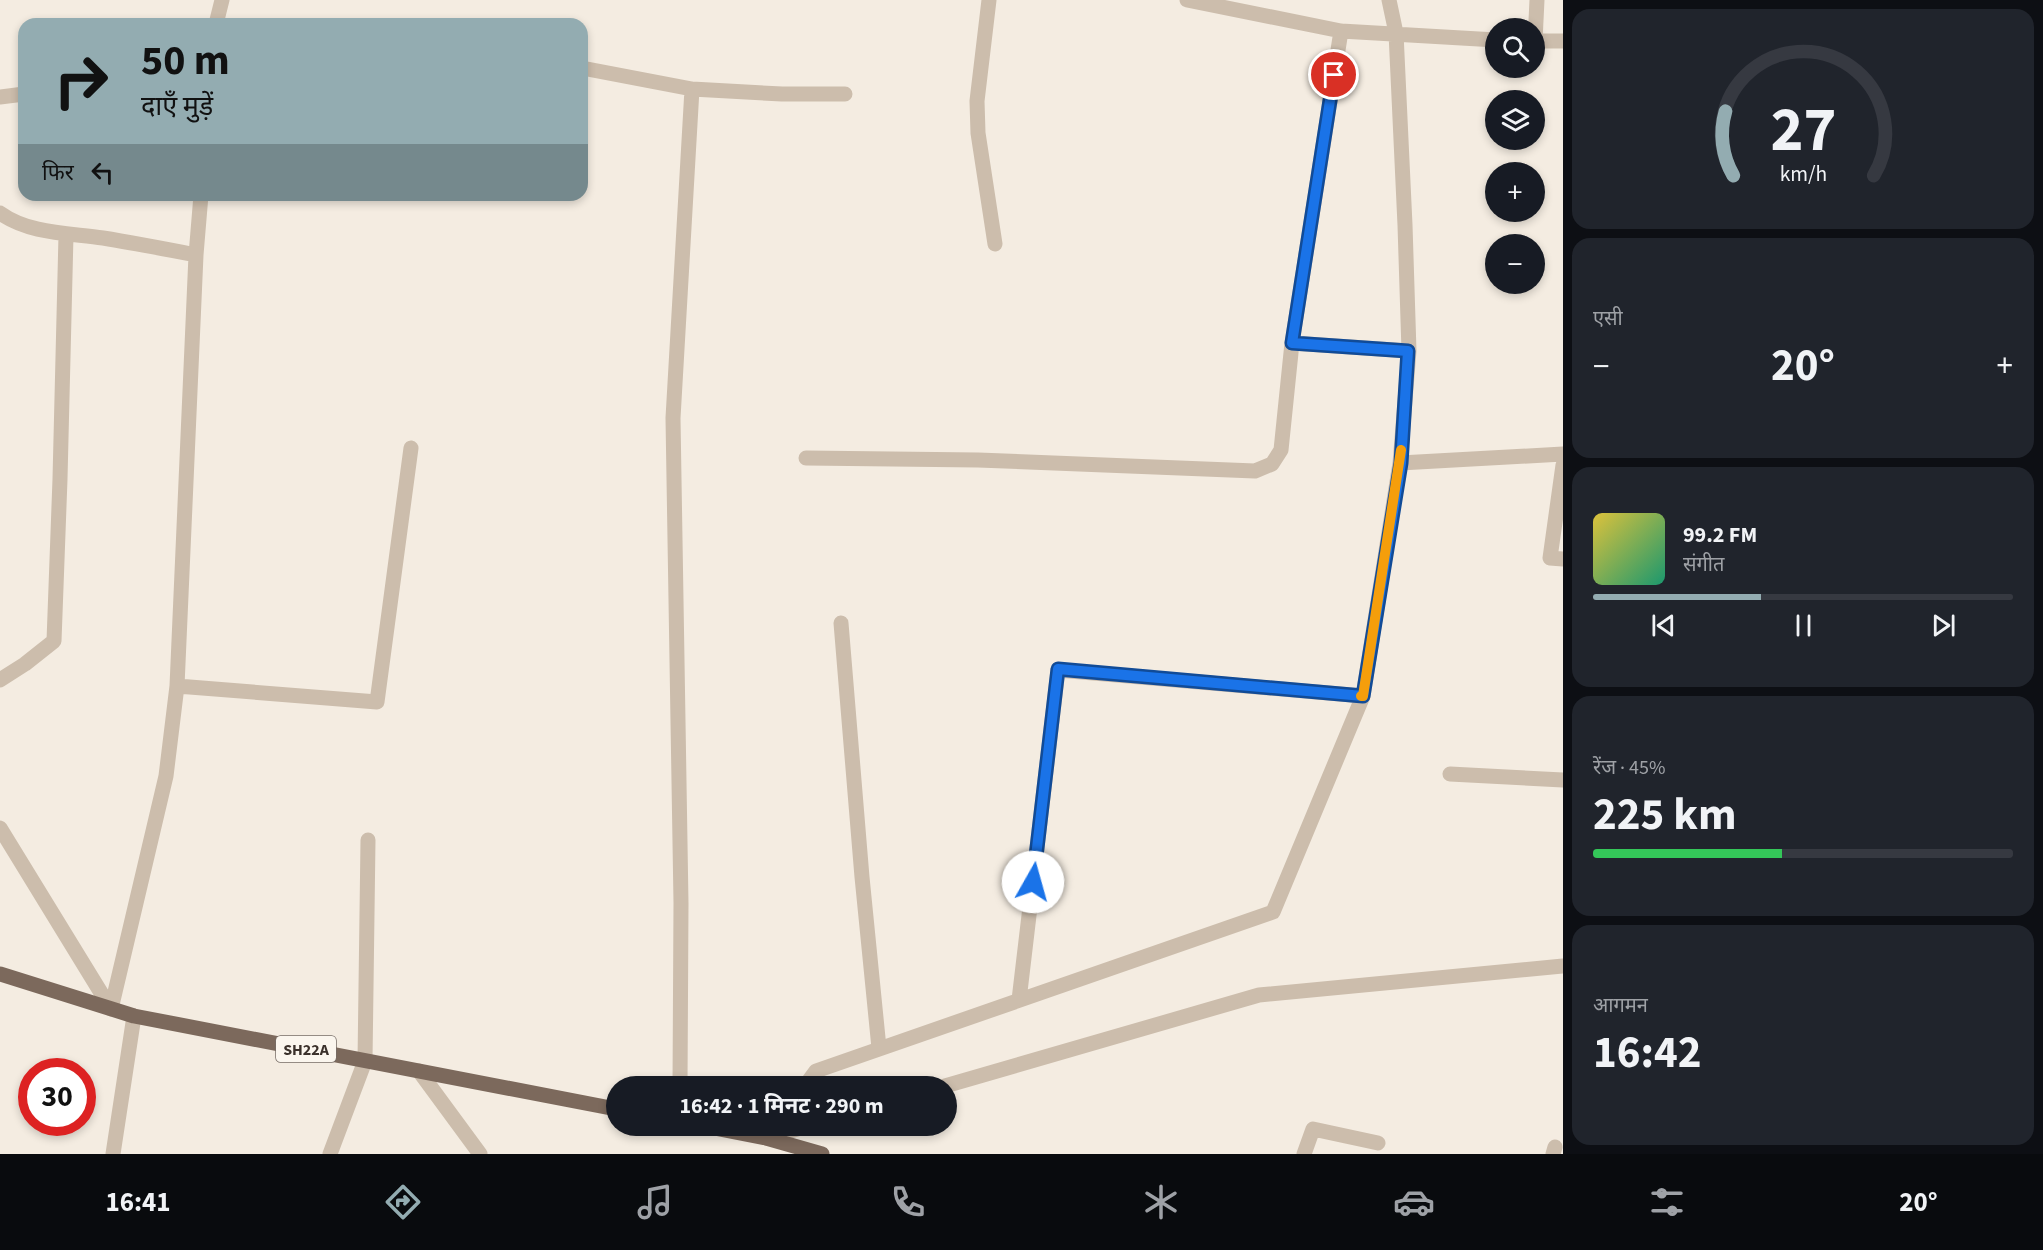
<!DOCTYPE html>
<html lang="hi">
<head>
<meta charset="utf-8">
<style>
	:root { --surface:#171b24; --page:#20242c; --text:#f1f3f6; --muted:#9ea1a6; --line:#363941; --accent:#93acb1 }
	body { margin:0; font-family:"Source Sans 3","Noto Sans Devanagari",sans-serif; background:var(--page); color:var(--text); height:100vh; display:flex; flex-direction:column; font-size:22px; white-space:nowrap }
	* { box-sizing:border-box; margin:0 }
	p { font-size:20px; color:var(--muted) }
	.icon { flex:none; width:33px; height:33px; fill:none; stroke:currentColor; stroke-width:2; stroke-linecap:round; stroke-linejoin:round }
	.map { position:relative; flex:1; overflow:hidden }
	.side { display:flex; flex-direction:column; gap:9px; padding:9px; background:#0d0f14; width:480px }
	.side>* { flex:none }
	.banner { position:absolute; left:18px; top:18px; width:570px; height:183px; border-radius:18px; box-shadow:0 3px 9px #0003; background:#93acb1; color:#111; overflow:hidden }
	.fabs { position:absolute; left:1485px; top:18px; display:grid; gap:12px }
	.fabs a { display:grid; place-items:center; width:60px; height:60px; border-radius:50%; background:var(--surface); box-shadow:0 3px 9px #0003; font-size:30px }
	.speed { position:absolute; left:18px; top:1058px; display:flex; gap:12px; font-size:30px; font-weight:700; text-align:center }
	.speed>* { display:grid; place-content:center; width:78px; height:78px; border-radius:50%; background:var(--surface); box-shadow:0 3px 9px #0003; line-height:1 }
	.speed .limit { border:9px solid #d22; background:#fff; color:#111 }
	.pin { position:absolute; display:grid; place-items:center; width:51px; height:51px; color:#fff; margin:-26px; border:3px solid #fff; border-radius:50%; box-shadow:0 2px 6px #0007 }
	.me { position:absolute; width:66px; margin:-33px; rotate:7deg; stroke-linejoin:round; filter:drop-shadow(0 0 4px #0008) }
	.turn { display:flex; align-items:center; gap:21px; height:126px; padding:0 24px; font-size:27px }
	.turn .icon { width:78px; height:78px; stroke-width:2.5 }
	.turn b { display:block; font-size:42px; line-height:51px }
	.then { display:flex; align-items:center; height:57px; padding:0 24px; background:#0003; gap:12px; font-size:22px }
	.big { font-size:45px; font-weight:700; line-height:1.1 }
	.side .tile { flex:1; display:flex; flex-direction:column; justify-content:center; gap:9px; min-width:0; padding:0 21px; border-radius:18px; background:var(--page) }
	.side .dial { align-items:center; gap:0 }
	.dial svg { height:156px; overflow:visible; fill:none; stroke:var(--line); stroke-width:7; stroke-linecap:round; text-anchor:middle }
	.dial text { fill:var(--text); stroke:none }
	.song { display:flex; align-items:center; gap:18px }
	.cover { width:72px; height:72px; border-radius:9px; background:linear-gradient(135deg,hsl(50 70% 55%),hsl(160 70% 35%)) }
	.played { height:6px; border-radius:3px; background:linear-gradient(90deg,var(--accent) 40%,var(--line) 40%) }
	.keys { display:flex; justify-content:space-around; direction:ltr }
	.heat { display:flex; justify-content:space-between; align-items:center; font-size:33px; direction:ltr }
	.charge { height:9px; border-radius:4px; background:linear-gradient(90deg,#34c759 45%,var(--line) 0) }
	.trip { position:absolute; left:606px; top:1076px; width:351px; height:60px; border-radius:30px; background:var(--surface); box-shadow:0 3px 9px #0003; font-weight:700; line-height:60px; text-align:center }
	.dock { display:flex; height:96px; justify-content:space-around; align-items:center; background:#090b0e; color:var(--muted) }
	.dock .icon { width:42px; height:42px }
	.dock .active { color:var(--accent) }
	.dock b { font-size:27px; color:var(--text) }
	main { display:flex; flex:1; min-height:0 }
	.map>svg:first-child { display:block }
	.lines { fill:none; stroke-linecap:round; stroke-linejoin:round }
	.minor { stroke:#ccbdac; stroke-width:15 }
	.major { stroke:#7c695c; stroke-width:15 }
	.route-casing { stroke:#114b97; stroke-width:15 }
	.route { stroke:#1a73e8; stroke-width:10 }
	.slow { stroke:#f59e0b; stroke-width:10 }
	.labels { text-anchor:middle; stroke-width:4.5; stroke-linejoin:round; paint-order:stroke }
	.shield { fill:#fbf6ee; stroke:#756c66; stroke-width:1.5 }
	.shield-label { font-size:16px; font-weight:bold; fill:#3b312b }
</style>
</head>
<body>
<main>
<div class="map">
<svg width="1563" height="1154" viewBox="0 0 1563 1154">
	<rect width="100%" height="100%" fill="#f4ece1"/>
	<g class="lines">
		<!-- minor -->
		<path class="minor" d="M 989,0 L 977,101 L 978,133 L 995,244
			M 1187,0 L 1341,31 L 1496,40
			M 216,24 L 222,0
			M 1534,41 L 1563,41
			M 1535,41 L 1537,0
			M 582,68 L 692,89 L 782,94 L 845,94
			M 0,97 L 24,94
			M 0,213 C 29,234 69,233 103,238 C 134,243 165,249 196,255
			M 1292,343 L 1341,31
			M 806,458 L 978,460 L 1255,471 L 1272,464 L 1281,450 L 1292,343 L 1409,351
			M 1400,463 L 1563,454
			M 1563,465 L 1550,558 L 1563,559
			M 841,623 L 862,877 L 879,1048
			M 0,680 L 25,664 L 54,641 L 60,479 L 66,235
			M 177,686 L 377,702 L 411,448
			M 1450,774 L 1563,780
			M 0,828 L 111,1009
			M 1019,1000 L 1058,670 L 1363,696
			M 111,1009 L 166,776 L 177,686 L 196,255 L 201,195
			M 419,1071 L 480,1154
			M 680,1086 L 681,903 L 673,418 L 692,89
			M 805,1086 L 816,1071 L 1273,912 L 1363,696 L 1400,463 L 1409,351 L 1405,225 L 1396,33 L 1389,0
			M 945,1086 L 1259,995 L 1563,966
			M 766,1138 L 811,1125
			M 113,1154 L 134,1016
			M 330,1154 L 365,1061 L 368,840
			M 1304,1154 L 1313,1129 L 1378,1143
			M 1553,1154 L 1555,1147"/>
		<!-- major -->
		<path class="major" d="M 0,974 L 134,1016 L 616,1109
			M 699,1125 L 766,1138 L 822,1154"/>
	</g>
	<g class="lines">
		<defs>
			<path id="route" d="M 1033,882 L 1058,669 L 1363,696 L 1401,463 L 1408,351 L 1292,343 L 1334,75"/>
		</defs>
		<!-- route casing -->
		<use href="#route" class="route-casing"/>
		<!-- route -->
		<use href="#route" class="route"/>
		<!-- slow -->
		<path class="slow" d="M 1361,696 L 1363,696 L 1401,450"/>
	</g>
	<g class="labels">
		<!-- shield labels -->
		<rect class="shield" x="276" y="1036" width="60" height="26" rx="4.5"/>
		<g class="shield-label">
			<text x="306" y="1055">SH22A</text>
		</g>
	</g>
</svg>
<div class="fabs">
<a><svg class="icon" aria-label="search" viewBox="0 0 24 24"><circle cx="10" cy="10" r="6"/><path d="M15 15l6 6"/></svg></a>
<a><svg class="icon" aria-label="layers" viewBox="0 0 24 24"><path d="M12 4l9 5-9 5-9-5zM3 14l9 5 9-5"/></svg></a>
<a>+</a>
<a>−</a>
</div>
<div class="speed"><div class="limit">30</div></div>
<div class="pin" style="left:1334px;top:75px;background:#d93025"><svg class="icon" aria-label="arrive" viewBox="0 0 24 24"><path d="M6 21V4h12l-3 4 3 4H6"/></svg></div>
<svg class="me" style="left:1033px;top:882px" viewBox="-20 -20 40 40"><circle r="19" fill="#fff"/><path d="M0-13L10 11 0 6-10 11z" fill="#1a73e8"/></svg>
<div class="trip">16:42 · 1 मिनट · 290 m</div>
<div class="banner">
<div class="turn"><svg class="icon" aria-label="right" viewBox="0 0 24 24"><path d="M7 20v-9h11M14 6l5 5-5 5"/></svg><div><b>50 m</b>दाएँ मुड़ें</div></div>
<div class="then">फिर<svg class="icon" aria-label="left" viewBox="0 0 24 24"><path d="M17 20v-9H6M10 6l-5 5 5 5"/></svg></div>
</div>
</div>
<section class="side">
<div class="tile dial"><svg viewBox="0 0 100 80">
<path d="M14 69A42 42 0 1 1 86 69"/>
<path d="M14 69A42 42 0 0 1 10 36" stroke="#93acb1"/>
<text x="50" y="56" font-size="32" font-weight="700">27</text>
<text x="50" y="72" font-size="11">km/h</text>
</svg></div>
<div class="tile"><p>एसी</p>
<div class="heat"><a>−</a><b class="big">20°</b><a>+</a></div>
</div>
<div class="tile">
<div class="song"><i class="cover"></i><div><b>99.2 FM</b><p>संगीत</p></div></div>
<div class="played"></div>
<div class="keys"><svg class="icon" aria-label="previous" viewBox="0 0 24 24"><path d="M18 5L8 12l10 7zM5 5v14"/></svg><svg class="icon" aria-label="pause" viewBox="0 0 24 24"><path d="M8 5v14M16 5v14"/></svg><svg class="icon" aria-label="next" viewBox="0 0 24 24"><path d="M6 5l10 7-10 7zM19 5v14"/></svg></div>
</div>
<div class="tile"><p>रेंज · 45%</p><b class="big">225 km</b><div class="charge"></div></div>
<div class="tile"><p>आगमन</p><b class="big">16:42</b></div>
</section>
</main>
<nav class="dock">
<b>16:41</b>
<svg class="icon active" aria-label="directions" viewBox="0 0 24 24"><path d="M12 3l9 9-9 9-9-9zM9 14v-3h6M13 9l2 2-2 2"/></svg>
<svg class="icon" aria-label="music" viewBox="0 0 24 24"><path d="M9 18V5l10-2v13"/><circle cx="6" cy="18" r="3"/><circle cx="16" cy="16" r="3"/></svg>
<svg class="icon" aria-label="phone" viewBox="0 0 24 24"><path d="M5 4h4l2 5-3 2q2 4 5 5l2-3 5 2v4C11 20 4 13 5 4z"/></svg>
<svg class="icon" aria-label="climate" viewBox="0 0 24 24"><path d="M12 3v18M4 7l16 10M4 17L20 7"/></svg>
<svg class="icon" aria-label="car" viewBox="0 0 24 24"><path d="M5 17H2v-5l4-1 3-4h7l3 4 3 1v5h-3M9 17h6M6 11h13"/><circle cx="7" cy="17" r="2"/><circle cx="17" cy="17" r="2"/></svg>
<svg class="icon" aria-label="filters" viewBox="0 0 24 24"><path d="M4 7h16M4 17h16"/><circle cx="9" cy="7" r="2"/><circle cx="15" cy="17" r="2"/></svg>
<b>20°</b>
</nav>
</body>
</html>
